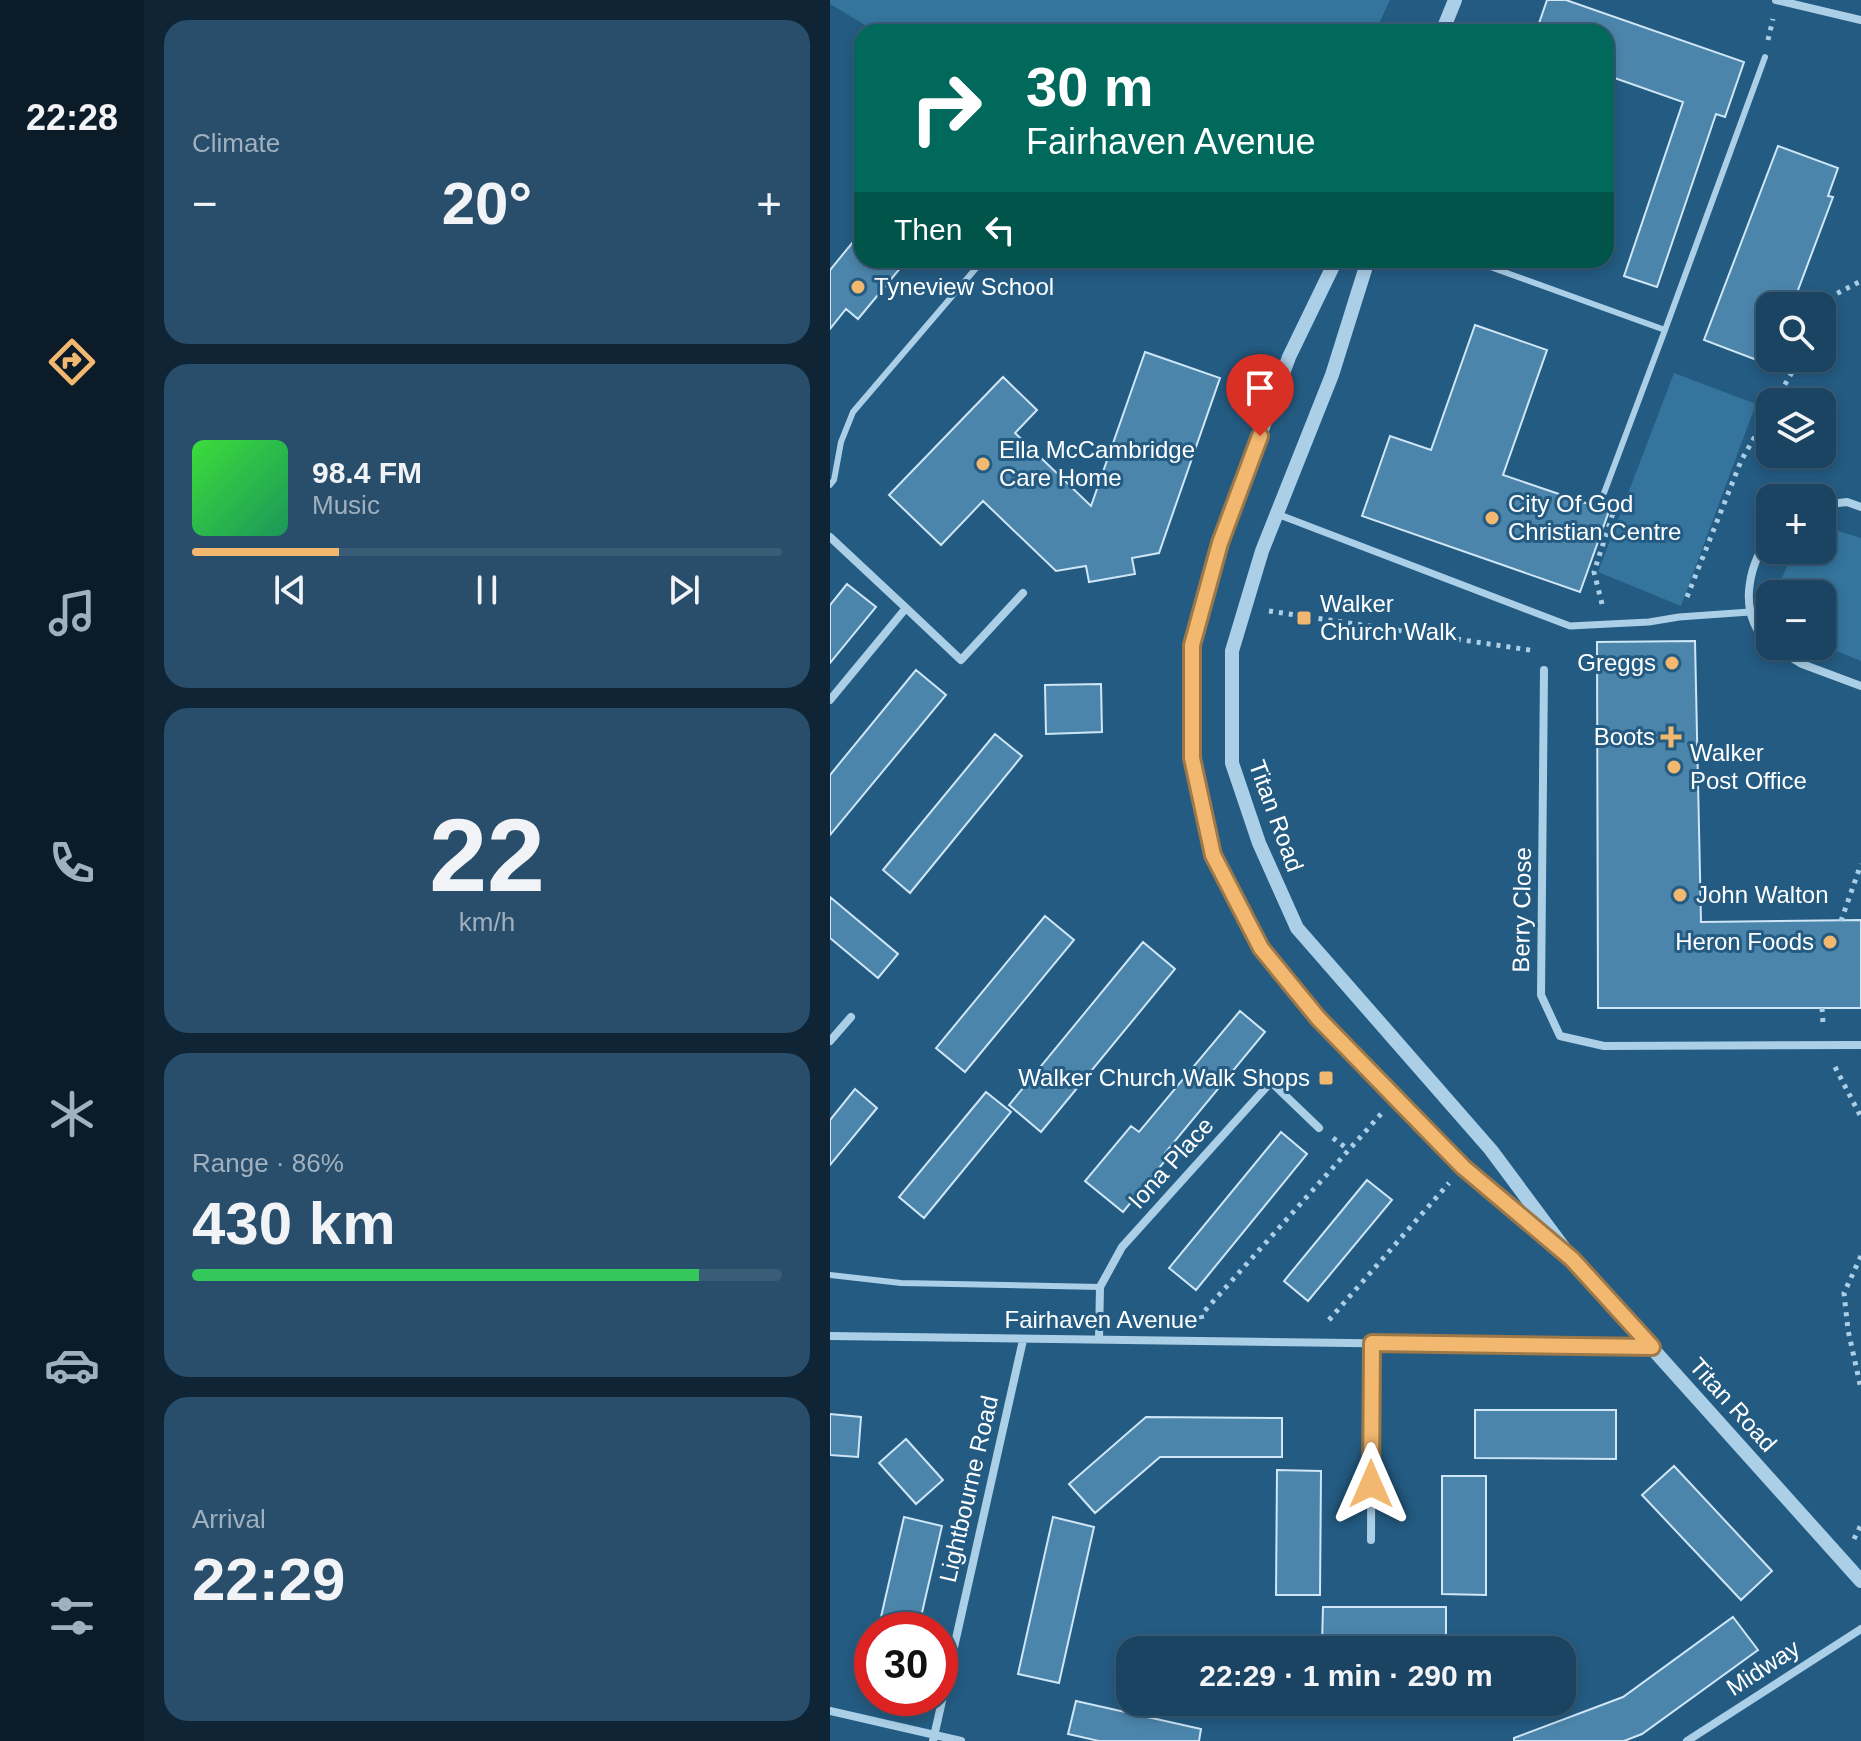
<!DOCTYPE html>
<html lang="en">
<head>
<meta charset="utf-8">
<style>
	:root { --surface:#1b4462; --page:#284e6b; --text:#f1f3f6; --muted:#a0b0be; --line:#395c77; --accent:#f2b86f }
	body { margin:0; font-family:Arial,sans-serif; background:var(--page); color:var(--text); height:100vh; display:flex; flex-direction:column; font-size:30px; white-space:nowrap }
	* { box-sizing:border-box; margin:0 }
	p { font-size:26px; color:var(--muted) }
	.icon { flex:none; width:44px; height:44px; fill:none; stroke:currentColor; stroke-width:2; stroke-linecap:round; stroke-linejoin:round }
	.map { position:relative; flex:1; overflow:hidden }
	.details { display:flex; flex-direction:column; gap:20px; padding:20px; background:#0f2536; width:686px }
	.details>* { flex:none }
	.banner { position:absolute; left:24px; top:24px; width:760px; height:244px; border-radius:24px; box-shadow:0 4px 12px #0003,0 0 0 2px var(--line); background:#00695c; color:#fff; overflow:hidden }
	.fabs { position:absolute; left:926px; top:292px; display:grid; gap:16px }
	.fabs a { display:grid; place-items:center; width:80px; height:80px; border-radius:16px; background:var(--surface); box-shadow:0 4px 12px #0003,0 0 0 2px var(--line); font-size:40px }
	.speed { position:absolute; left:24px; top:1612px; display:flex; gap:16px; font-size:40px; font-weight:700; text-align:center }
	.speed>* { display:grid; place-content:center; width:104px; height:104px; border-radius:50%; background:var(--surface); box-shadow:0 4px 12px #0003,0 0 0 2px var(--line); line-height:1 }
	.speed .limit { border:12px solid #d22; background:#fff; color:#111 }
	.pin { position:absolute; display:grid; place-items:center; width:68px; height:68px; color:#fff; margin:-82px -34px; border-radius:50% 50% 50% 0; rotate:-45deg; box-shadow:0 0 8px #0007 }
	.pin .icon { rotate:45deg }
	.me { position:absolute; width:88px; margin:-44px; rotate:0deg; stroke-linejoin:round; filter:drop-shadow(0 0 6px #0008) }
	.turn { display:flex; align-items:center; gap:28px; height:168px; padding:0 40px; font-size:36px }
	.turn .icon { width:104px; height:104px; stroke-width:2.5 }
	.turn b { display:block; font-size:56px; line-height:68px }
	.then { display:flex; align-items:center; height:76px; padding:0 40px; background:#0003; gap:16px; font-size:30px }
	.big { font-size:60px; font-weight:700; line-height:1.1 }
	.details .tile { flex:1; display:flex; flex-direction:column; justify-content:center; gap:12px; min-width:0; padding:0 28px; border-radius:24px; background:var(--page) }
	.details .dial { align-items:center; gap:0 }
	.dial b { font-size:104px; line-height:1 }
	.song { display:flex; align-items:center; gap:24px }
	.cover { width:96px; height:96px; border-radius:12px; background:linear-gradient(135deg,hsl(120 70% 55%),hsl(150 70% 35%)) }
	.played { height:8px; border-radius:4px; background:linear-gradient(90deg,var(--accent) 25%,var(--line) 25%) }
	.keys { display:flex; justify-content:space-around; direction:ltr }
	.heat { display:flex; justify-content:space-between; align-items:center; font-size:44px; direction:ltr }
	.charge { height:12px; border-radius:6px; background:linear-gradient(90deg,#34c759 86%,var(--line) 0) }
	.trip { position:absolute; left:286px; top:1636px; width:460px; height:80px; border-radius:24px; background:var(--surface); box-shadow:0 4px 12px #0003,0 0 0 2px var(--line); font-weight:700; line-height:80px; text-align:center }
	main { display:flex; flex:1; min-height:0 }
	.dock { display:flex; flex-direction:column; width:144px; justify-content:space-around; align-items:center; background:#0b1b27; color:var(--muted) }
	.dock .icon { width:56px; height:56px }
	.dock .on { color:var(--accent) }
	.dock b { font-size:36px; color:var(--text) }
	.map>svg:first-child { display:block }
	.green { fill:#34749d }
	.building { fill:#4c85ab; stroke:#cfe6f6; stroke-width:2 }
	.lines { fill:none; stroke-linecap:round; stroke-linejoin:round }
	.path { stroke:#abcfe7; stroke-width:5; stroke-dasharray:4 6; stroke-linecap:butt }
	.service { stroke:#abcfe7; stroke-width:6 }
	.pedestrian { stroke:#abcfe7; stroke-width:7 }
	.minor { stroke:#abcfe7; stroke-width:8 }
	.tertiary { stroke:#abcfe7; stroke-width:14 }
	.route-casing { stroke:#9d7848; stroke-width:20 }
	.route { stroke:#f2b86f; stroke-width:14 }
	.poi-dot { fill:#f2b86f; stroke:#245b82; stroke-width:3 }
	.labels { text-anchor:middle; stroke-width:6; stroke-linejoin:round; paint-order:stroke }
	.poi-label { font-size:24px; fill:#fff; stroke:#245b82; text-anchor:start }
	.street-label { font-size:24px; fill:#fff; stroke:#245b82 }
</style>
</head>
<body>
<main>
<nav class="dock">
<b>22:28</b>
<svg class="icon on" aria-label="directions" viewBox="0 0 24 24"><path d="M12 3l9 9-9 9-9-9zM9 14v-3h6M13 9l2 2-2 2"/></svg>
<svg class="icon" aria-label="music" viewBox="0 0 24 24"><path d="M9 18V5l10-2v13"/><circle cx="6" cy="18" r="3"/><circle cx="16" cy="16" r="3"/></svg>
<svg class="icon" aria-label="phone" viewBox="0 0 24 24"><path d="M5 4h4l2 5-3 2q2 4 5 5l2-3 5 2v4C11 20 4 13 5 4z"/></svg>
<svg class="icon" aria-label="climate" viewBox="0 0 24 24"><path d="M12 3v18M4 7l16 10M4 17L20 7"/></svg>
<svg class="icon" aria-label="car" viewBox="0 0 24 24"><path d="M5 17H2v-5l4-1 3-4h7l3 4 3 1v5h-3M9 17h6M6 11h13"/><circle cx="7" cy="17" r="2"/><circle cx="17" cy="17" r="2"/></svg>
<svg class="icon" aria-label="filters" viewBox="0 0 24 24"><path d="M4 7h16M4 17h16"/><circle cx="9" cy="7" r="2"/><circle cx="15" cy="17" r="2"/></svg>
</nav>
<section class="details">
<div class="tile"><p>Climate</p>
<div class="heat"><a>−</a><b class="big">20°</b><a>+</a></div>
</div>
<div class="tile">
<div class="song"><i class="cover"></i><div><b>98.4 FM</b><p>Music</p></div></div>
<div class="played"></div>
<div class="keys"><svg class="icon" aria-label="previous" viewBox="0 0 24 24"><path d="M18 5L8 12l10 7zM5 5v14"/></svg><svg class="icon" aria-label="pause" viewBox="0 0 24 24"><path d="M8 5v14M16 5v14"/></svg><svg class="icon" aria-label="next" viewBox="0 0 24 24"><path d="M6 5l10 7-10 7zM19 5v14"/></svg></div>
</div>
<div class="tile dial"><b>22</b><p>km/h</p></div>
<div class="tile"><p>Range · 86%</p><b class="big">430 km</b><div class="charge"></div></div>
<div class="tile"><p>Arrival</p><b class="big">22:29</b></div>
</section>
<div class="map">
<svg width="1031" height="1741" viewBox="0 0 1031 1741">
	<rect width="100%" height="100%" fill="#245b82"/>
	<!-- green -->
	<path class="green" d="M 0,0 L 560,0 L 545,32 L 47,32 L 0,4 Z
		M 844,373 L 926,404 L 851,606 L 768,572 Z
		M 1009,531 L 1031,538 L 1031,661 L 992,645 L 992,594 L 951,594 L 950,582 L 964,551 L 992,550 L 992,534 Z"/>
	<!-- building -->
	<path class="building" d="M 717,0 L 736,0 L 914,62 L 895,117 L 886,114 L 827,287 L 794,276 L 853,102 L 776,75 L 776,32 L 706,32 Z
		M 948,146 L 1008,168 L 998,196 L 1003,197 L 962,306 L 940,306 L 940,365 L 874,340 Z
		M 32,231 L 32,260 L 77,260 L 28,319 L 16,309 L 0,329 L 0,270 Z
		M 645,325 L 717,350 L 673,475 L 779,511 L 750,592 L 532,516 L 560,436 L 601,450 Z
		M 315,352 L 390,378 L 329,553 L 302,558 L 305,574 L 259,582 L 256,566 L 226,571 L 153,501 L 111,545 L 59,495 L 173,377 L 207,410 L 185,433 L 261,506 Z
		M 17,584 L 46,607 L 0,663 L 0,605 Z
		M 865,641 L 871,922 L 1031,920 L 1031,1008 L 768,1008 L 767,642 Z
		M 86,670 L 116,695 L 0,835 L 0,775 Z
		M 271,684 L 272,732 L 216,734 L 215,685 Z
		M 165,734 L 192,756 L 80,893 L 53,870 Z
		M 0,897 L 68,954 L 48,978 L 0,938 Z
		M 215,916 L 244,940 L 135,1072 L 106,1048 Z
		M 313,942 L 345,969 L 211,1132 L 179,1105 Z
		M 410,1011 L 435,1032 L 335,1153 L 339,1156 L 293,1212 L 255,1181 L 301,1126 L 309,1132 Z
		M 25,1089 L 47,1108 L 0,1165 L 0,1120 Z
		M 156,1092 L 181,1112 L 94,1218 L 69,1197 Z
		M 451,1132 L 477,1154 L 366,1290 L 339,1268 Z
		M 537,1180 L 562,1200 L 478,1301 L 454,1281 Z
		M 645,1410 L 786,1410 L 786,1459 L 645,1458 Z
		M 0,1414 L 31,1417 L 28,1457 L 0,1455 Z
		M 316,1417 L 452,1418 L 452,1457 L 330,1457 L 265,1513 L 239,1484 Z
		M 76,1439 L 113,1480 L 86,1504 L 49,1463 Z
		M 844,1466 L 942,1571 L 911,1600 L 812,1495 Z
		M 447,1470 L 491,1471 L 490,1595 L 446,1595 Z
		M 612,1476 L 656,1476 L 656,1595 L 612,1594 Z
		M 74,1517 L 112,1526 L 88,1630 L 48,1630 Z
		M 223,1517 L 264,1527 L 229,1683 L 188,1674 Z
		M 493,1607 L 616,1607 L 616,1643 L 492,1643 Z
		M 903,1617 L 928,1650 L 812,1734 L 794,1741 L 684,1741 L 684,1738 L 793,1697 Z
		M 246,1701 L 371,1729 L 369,1741 L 269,1741 L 238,1734 Z"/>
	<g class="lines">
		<!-- path -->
		<path class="path" d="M 938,40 L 943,19
			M 992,319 L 1006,294 L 1031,281
			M 945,402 L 970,358
			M 857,597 L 911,461 L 940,410
			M 772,604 L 764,572 L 784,510
			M 439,611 L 706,651
			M 1011,921 L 1031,864
			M 992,1008 L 993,1023
			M 1005,1067 L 1031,1117
			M 503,1138 L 519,1150
			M 1031,1256 L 1014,1293 L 1018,1330 L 1031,1389
			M 372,1319 L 371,1315 L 551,1114
			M 499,1320 L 619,1183
			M 1024,1539 L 1031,1525"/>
		<!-- service -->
		<path class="service" d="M 641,260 L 835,330 L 935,57
			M 0,485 L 4,480 L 11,442 L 23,412 L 153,260
			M 774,493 L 835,330
			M 0,1275 L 71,1283 L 270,1287"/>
		<!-- pedestrian -->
		<path class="pedestrian" d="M 447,514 L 740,626 L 819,622 L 849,617 L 920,612"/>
		<!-- minor -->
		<path class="minor" d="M 946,0 L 1031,20
			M 992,505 L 1017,502 L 1031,507
			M 940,535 C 917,568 907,615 940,645
			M 0,537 L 76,608 L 0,700
			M 76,608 L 131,660 L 193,593
			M 942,646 L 972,664 L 1031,686
			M 714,670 L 711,995 L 730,1036 L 774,1046 L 1031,1045
			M 0,1041 L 21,1017
			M 0,1336 L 819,1347
			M 269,1339 L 270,1287 L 292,1247 L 441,1082 L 489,1128
			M 541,1540 L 542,1343
			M 0,1711 L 131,1741
			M 103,1741 L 193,1340
			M 857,1741 L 1031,1629"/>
		<!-- tertiary -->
		<path class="tertiary" d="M 612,32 L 625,0
			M 506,260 L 459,357 L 390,543 L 362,645 L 362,758 L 383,855 L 431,948 L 488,1018 L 633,1167 L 724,1244
			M 538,260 L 502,375 L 432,551 L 402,651 L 402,763 L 429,843 L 467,928 L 661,1150 L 742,1259 L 1031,1581"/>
	</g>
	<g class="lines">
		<defs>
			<path id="route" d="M 430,436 L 390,543 L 362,645 L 362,758 L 383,855 L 431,948 L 488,1018 L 633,1167 L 742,1259 L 822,1347 L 542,1343 L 541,1484"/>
		</defs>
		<!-- route casing -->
		<use href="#route" class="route-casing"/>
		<!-- route -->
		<use href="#route" class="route"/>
	</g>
	<!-- markers -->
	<g class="poi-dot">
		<circle cx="28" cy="287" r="8"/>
		<circle cx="153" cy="464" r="8"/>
		<circle cx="662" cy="518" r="8"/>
		<rect x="466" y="610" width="16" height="16" rx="4"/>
		<circle cx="842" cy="663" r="8"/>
		<path d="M837 725h8v8h8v8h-8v8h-8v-8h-8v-8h8z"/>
		<circle cx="844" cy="767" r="8"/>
		<circle cx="850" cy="895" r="8"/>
		<circle cx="1000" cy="942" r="8"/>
		<rect x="488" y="1070" width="16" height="16" rx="4"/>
	</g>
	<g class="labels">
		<!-- poi labels -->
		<g class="poi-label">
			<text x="44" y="295">Tyneview School</text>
			<text x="169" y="458">Ella McCambridge<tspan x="169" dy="28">Care Home</tspan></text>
			<text x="678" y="512">City Of God<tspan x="678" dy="28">Christian Centre</tspan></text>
			<text x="490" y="612">Walker<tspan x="490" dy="28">Church Walk</tspan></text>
			<text x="826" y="671" text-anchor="end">Greggs</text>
			<text x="825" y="745" text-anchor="end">Boots</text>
			<text x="860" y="761">Walker<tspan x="860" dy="28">Post Office</tspan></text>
			<text x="866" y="903">John Walton</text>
			<text x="984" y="950" text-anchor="end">Heron Foods</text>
			<text x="480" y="1086" text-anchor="end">Walker Church Walk Shops</text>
		</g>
		<!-- street labels -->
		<g class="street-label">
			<text transform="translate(446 816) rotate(70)" y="8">Titan Road</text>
			<text transform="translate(692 910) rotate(-89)" y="8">Berry Close</text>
			<text transform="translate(341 1163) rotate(-48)" y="8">Iona Place</text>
			<text x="271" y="1328">Fairhaven Avenue</text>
			<text transform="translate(903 1405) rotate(48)" y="8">Titan Road</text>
			<text transform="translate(139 1489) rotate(-77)" y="8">Lightbourne Road</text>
			<text transform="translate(933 1668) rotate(-33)" y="8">Midway</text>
		</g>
	</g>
</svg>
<div class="fabs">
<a><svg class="icon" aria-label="search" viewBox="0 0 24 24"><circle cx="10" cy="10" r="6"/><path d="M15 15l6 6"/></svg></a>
<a><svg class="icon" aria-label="layers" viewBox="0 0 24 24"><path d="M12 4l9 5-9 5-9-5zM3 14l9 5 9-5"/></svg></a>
<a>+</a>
<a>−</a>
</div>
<div class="speed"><div class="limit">30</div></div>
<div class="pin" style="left:430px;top:436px;background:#d93025"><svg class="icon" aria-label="arrive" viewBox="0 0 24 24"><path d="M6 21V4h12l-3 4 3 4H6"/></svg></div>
<svg class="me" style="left:541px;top:1484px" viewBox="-20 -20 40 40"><path d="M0-17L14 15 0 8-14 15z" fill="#f2b86f" stroke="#fff" stroke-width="4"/></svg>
<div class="trip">22:29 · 1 min · 290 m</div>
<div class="banner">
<div class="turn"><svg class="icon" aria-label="right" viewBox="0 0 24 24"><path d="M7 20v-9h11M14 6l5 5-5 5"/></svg><div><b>30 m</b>Fairhaven Avenue</div></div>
<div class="then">Then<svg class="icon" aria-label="left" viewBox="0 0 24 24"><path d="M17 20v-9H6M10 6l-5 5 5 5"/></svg></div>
</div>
</div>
</main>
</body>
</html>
